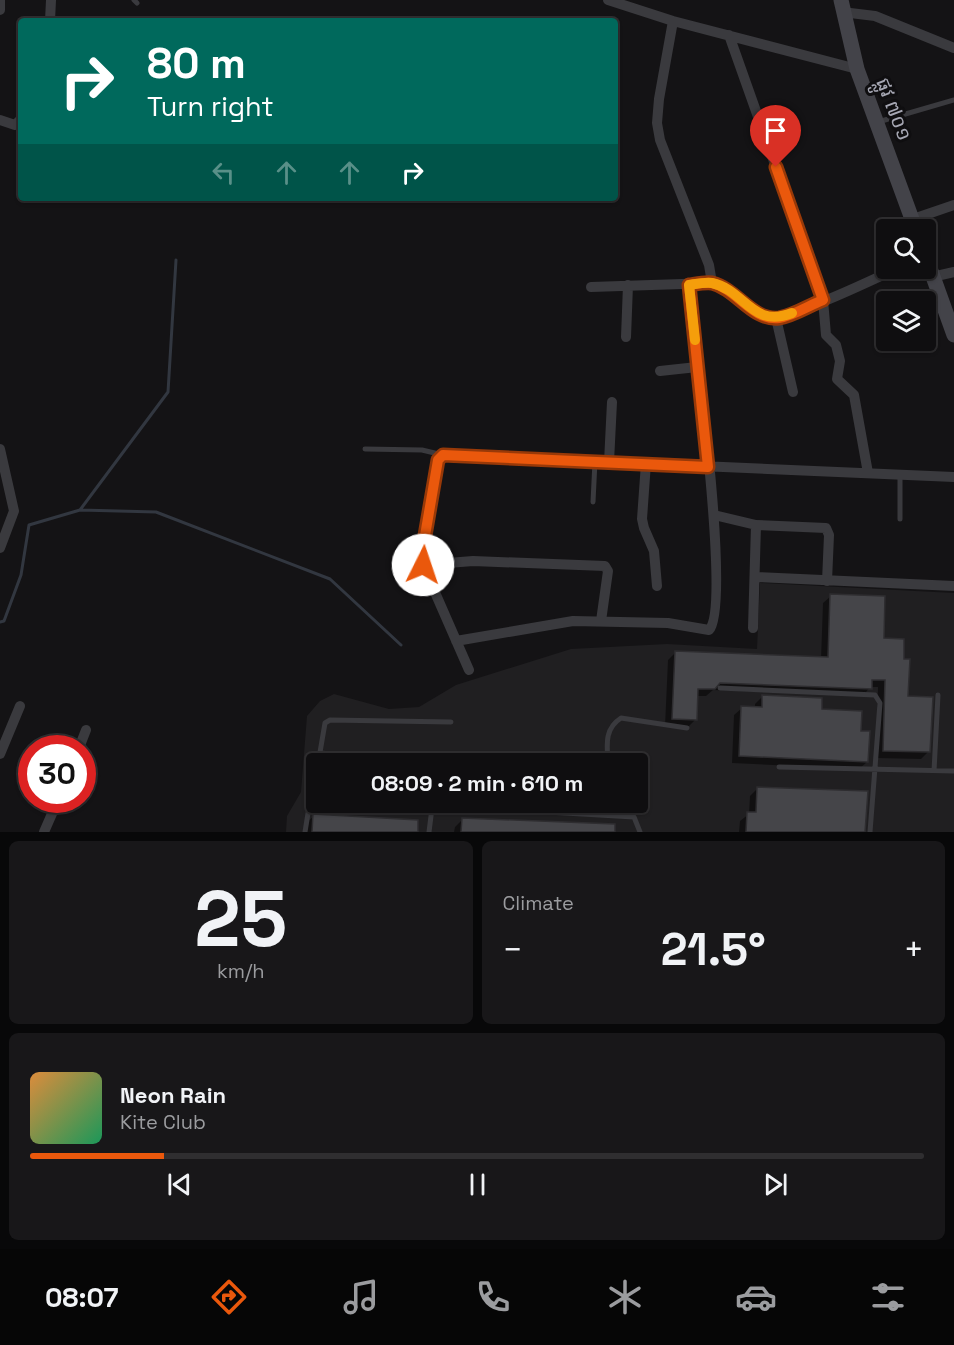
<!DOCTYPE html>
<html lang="en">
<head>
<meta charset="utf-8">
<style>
	:root { --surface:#0f0e10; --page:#181719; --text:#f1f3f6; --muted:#9b9c9f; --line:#2f2e30; --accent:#ea580c }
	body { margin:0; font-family:"Space Grotesk","Noto Sans Khmer",sans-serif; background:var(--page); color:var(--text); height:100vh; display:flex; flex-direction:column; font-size:22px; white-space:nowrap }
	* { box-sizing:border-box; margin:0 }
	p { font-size:20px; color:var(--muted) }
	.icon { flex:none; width:33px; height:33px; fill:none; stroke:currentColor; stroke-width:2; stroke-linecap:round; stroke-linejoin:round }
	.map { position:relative; height:832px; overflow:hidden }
	.sheet { display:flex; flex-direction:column; gap:9px; padding:9px; background:#080809; flex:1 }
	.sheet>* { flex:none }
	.banner { position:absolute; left:18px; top:18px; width:600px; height:183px; border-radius:6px; box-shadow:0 2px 4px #0004,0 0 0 2px var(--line); background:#00695c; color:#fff; overflow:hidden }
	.tools { position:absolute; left:876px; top:219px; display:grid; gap:12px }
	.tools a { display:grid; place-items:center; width:60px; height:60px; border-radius:6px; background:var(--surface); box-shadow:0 2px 4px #0004,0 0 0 2px var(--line); font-size:30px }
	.speed { position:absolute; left:18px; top:735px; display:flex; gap:12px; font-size:30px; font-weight:700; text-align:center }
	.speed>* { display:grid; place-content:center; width:78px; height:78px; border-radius:50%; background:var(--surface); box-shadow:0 2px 4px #0004,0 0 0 2px var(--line); line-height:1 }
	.speed .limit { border:9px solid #d22; background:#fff; color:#111 }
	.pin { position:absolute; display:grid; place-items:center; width:51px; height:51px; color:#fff; margin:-62px -26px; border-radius:50% 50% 50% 0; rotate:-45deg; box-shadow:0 0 6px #0007 }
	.pin .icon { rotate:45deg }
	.me { position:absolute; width:66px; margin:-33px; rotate:4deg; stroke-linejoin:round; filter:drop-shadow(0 0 4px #0008) }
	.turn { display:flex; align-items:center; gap:21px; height:126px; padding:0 30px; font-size:27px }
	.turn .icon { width:78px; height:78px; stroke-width:2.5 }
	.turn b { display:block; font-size:42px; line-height:51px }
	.lanes { display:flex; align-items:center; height:57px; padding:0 30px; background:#0003; justify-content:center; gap:30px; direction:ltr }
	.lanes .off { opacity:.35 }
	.big { font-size:45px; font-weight:700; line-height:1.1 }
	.sheet .widget { flex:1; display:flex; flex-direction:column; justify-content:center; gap:9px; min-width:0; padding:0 21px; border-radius:9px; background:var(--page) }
	.sheet .dial { align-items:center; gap:0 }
	.dial b { font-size:78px; line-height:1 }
	.song { display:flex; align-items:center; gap:18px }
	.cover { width:72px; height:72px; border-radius:9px; background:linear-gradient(135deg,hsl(30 70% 55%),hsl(150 70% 35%)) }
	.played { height:6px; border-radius:3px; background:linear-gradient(90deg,var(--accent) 15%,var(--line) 15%) }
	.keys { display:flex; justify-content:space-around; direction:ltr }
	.heat { display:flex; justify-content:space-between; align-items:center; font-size:33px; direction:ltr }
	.sheet .tiles { flex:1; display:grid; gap:9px; grid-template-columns:1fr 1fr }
	.widget:last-child { grid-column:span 2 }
	.trip { position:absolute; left:306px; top:753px; width:342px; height:60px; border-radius:6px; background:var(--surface); box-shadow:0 2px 4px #0004,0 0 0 2px var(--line); font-weight:700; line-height:60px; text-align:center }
	.tab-bar { display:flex; height:96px; justify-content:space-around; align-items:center; background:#060606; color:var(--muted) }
	.tab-bar .icon { width:42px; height:42px }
	.tab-bar .selected { color:var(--accent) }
	.tab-bar b { font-size:27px; color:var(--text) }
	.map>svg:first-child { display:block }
	.built { fill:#201f21; fill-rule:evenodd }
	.shadow { fill:#0007 }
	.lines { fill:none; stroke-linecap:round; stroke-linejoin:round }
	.stream { stroke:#323740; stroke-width:3 }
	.building { fill:#454549; stroke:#2e2d30; stroke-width:1.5 }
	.service { stroke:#3a3a3e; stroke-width:5 }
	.minor { stroke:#3a3a3e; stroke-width:10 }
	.secondary { stroke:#434349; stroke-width:15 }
	.route-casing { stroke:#983908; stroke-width:15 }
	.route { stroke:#ea580c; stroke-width:10 }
	.slow { stroke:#f59e0b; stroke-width:10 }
	.labels { text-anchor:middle; stroke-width:6; stroke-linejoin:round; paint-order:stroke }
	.street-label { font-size:20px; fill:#a6a7b3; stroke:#0f0e10 }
</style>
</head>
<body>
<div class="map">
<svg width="954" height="832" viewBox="0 0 954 832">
	<rect width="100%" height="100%" fill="#141315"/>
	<!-- built -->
	<path class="built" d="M 760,583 L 954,593 L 954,832 L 286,832 L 287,816 L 301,792 L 307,716 L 320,701 L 334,694 L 389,709 L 419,707 L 456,685 L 571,649 L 667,644 L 757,649 ZM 316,764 L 638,764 L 638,802 L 316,802 Z"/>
	<!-- shadow -->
	<path class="shadow" d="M 831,596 L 902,660 L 907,698 L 929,751 L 921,759 L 876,758 L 878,687 L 870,687 L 863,696 L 713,690 L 706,696 L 696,696 L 695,720 L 688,727 L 665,726 L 668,660 L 675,653 L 821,659 L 823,603 Z
		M 763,696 L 820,711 L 859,732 L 867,762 L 859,769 L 732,763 L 734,715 L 742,708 L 755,708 L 755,704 Z
		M 758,788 L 864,832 L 739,832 L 740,821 L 749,814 L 750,796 Z
		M 314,816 L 416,832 L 305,832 L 306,823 Z
		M 462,820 L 614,832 L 454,832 L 455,827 Z"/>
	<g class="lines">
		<!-- stream -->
		<path class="stream" d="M 80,510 L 168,392 L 176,260
			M 0,622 L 4,621 L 21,575 L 29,525 L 80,510 L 156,512 L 330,579 L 401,645"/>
	</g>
	<!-- building -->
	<path class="building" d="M 830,594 L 885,596 L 884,638 L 904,639 L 904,659 L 910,659 L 908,696 L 933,697 L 930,752 L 883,751 L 885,680 L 872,680 L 872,689 L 720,683 L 715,689 L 698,689 L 697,720 L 672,719 L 675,651 L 828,657 Z
		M 762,695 L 822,698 L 822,709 L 862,711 L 861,731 L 870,731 L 868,762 L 739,756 L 741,706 L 762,707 Z
		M 757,787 L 868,791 L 865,832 L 746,832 L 747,812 L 756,812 Z
		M 313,814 L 418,820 L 418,832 L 312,832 Z
		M 462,818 L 615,824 L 615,832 L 461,832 Z"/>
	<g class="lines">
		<!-- service -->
		<path class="service" d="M 134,0 L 137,3
			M 878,122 L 954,100
			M 365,449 L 422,450 L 443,455
			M 593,502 L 595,461
			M 900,519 L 900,475
			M 720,688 L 875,695 L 880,703 L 870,832
			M 320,753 L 409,761
			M 318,764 L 325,723 L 330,720 L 451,722
			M 608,764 C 607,745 604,729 621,718 L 687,728
			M 779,767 L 954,771
			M 934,771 L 938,695
			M 311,798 L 316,771
			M 372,802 L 634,817
			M 617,802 L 634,817 L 640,832
			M 305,832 L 310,801 L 311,798 L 316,798
			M 429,832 L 432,808"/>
		<!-- minor -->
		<path class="minor" d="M 608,0 L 673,21 L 857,69
			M 0,10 L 0,0
			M 842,12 L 875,16 L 954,48
			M 50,21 L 51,0
			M 673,21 L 659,99 L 657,123 L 660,140 L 709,265 L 712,283
			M 729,35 L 823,300 L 826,335 L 836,345 L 840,361 L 837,379 L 854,395 L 868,473
			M 0,120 L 15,125 L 21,119
			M 913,219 L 954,205
			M 932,277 L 954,272
			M 591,287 L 712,283 C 731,292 747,312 768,317 C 788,321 874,279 898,268
			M 776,318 L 793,392
			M 626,337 L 628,285
			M 660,371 L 697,367
			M 0,449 L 14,511 L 0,548
			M 609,462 L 612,402
			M 646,463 L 642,519 L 644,528 L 654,551 L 657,586
			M 714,515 L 756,525 L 826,528 L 829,535 L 827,581
			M 423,565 L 473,561 L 605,566 L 608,571 L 601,621
			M 756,577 L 954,586
			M 753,628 L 756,525
			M 456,641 L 573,621 L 668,623 L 709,630 C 732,607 694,332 689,285
			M 469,670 L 423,565 L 422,553 L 438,460 L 443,455 L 954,477
			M 79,748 L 86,730
			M 0,754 L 20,706
			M 44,832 L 58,800"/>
		<!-- secondary -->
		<path class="secondary" d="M 841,0 L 857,69 L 916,230
			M 926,257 L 954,335"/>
	</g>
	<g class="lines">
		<defs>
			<path id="route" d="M 423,565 L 422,553 L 438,460 L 443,455 L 708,467 L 689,285 C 696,284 705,282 712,283 C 737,289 752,321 779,318 C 793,316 810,305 823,300 L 776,167"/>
		</defs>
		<!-- route casing -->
		<use href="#route" class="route-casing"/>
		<!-- route -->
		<use href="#route" class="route"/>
		<!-- slow -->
		<path class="slow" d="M 695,340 L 689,285 C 696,284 705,282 712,283 C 745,290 752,329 792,313"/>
	</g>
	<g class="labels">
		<!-- street labels -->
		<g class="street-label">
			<text transform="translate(894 109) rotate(69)" y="7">ផ្លូវ ៧០១</text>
		</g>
	</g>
</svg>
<div class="tools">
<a><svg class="icon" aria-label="search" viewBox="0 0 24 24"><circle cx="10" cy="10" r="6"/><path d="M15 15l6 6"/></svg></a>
<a><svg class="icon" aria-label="layers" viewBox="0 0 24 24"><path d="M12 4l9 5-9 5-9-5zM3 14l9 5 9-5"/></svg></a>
</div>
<div class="speed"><div class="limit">30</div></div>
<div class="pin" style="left:776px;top:167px;background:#d93025"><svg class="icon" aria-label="arrive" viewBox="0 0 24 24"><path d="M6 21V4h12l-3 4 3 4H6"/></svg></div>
<svg class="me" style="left:423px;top:565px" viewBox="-20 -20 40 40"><circle r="19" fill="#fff"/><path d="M0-13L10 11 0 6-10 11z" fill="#ea580c"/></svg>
<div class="trip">08:09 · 2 min · 610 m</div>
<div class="banner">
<div class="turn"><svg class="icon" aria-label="right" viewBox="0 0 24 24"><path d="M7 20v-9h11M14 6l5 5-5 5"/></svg><div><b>80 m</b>Turn right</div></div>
<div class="lanes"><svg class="icon off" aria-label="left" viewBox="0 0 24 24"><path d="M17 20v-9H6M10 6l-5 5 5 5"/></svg><svg class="icon off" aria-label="ahead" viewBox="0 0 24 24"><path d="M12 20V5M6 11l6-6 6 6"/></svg><svg class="icon off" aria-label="ahead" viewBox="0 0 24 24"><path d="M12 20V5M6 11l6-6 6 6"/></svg><svg class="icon" aria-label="right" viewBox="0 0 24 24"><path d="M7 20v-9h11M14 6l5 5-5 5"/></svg></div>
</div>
</div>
<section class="sheet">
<div class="tiles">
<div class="widget dial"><b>25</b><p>km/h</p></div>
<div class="widget"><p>Climate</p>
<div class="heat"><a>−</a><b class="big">21.5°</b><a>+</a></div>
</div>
<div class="widget">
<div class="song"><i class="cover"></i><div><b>Neon Rain</b><p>Kite Club</p></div></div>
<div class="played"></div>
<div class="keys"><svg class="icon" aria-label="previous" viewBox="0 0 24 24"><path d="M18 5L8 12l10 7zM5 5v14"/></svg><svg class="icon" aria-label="pause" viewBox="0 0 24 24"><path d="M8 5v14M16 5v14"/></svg><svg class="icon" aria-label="next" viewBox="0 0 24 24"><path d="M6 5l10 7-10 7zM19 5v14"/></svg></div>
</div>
</div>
</section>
<nav class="tab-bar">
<b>08:07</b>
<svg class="icon selected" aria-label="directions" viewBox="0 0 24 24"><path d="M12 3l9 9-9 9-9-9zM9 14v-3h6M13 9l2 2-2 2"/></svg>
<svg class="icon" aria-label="music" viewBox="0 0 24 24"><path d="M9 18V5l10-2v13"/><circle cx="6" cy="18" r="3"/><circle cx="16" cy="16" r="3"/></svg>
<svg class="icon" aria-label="phone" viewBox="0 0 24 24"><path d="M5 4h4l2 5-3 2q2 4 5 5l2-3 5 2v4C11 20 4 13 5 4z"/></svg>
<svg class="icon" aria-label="climate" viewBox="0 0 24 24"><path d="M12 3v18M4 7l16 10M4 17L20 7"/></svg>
<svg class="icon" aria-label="car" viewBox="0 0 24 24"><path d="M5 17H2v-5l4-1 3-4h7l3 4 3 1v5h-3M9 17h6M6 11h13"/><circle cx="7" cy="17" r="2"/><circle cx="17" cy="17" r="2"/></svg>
<svg class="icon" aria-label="filters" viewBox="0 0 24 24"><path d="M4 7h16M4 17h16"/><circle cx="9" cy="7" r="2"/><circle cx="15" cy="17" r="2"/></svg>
</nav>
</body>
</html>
